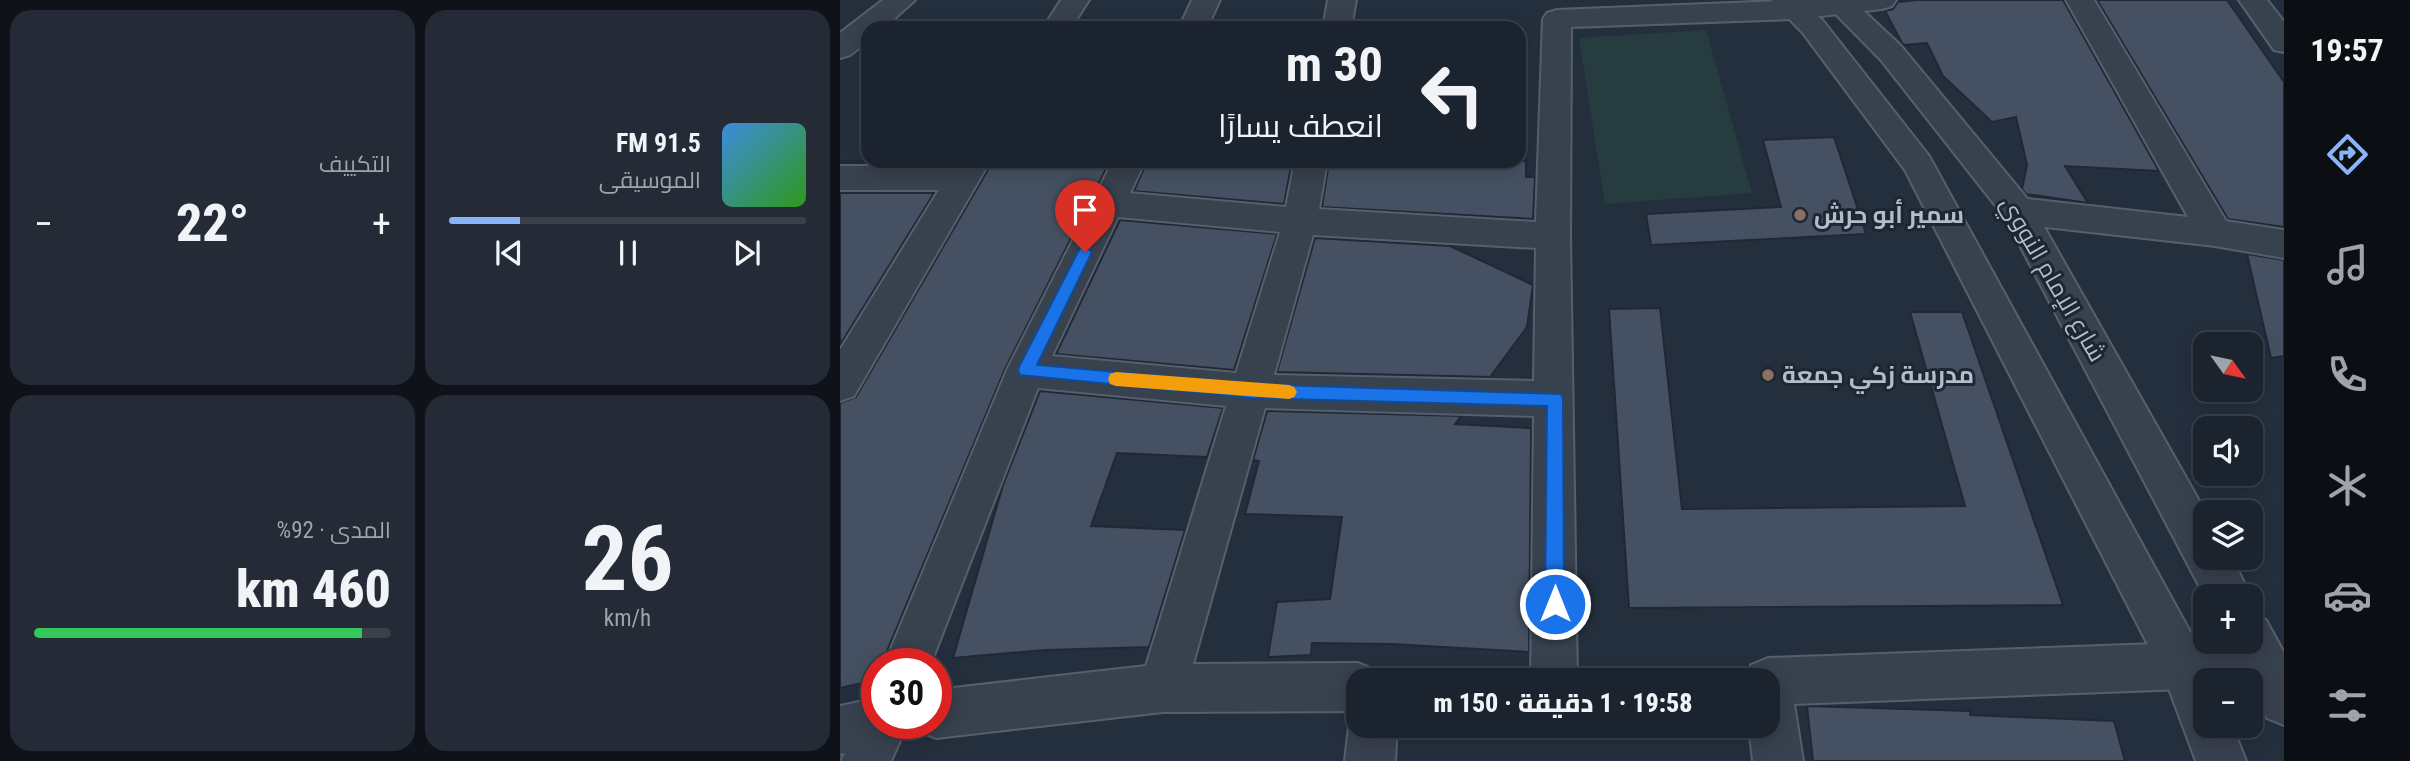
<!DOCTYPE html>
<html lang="ar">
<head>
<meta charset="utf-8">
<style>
	:root { --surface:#1b232e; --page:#242b36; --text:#f1f3f6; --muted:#a0a4aa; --line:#39404a; --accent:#8ab4f8 }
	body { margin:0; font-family:"Roboto Condensed",Cairo,sans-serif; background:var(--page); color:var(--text); direction:rtl; height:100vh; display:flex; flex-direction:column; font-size:26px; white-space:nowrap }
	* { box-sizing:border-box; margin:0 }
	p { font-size:23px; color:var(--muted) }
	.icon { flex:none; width:38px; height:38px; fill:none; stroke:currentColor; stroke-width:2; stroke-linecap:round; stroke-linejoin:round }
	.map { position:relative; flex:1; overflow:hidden; direction:ltr }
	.details { display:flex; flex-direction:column; gap:10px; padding:10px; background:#0f1319; width:840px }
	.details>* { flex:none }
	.hud { position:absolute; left:21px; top:21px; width:665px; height:147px; border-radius:21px; box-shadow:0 4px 18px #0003,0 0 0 2px var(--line); direction:rtl; background:#1b232e; color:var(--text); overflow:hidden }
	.needle { width:46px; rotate:123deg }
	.tools { position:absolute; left:1353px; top:332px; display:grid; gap:14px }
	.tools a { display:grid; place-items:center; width:70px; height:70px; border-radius:14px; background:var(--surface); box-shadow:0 4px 18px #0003,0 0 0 2px var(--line); font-size:35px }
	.speed { position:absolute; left:21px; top:648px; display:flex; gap:14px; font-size:35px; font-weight:700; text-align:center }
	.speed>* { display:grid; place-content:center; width:91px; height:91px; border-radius:50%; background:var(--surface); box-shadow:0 4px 18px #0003,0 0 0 2px var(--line); line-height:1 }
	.speed .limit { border:10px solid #d22; background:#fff; color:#111 }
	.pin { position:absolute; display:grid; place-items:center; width:60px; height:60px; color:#fff; margin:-72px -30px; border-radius:50% 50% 50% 0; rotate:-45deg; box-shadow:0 0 7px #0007 }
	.pin .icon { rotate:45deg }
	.me { position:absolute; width:77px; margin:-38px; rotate:0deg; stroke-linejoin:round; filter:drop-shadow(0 0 5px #0008) }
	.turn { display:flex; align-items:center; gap:24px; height:147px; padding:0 28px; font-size:32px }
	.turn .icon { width:91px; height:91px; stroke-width:2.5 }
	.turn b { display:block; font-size:49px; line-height:60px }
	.big { font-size:52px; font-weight:800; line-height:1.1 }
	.details .card { flex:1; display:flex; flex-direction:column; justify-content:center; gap:10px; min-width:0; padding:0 24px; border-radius:21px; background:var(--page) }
	.details .dial { align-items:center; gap:0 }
	.dial b { font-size:91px; line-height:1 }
	.song { display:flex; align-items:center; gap:21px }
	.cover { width:84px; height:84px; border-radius:10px; background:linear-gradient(135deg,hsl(210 70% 55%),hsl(110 70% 35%)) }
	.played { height:7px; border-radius:4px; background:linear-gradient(90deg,var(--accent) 20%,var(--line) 20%) }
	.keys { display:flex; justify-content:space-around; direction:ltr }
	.heat { display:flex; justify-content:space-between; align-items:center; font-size:38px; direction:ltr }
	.charge { height:10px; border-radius:5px; background:linear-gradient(90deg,#34c759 92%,var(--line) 0) }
	.details .tiles { flex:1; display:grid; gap:10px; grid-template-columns:repeat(2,1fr) }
	.trip { position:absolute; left:506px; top:668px; width:434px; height:70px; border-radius:21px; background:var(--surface); box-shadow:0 4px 18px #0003,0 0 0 2px var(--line); font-weight:800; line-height:70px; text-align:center; direction:rtl }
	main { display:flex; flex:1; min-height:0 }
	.menu { display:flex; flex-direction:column; width:126px; justify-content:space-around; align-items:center; background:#0b0e12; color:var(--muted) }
	.menu .icon { width:49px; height:49px }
	.menu .current { color:var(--accent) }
	.menu b { font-size:32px; color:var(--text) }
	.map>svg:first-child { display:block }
	.green { fill:#263c3f }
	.building { fill:#455162; stroke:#1f2835; stroke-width:2 }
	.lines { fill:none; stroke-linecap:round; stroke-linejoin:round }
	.minor-casing { stroke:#565f6c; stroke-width:4 }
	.tertiary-casing { stroke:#565f6c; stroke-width:4 }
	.minor { fill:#38414e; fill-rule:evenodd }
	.tertiary { fill:#38414e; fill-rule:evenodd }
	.route { fill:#1a73e8; stroke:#114b97; stroke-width:2 }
	.slow { fill:#f59e0b }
	.education-dot { fill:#8d6e63; stroke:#1d2633; stroke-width:2.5 }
	.labels { text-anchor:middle; stroke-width:6; stroke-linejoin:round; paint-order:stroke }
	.poi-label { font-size:24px; font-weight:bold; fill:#b4bcc9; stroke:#1d2633; text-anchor:start }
	.street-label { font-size:24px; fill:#b4bcc9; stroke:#1d2633 }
</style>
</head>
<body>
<main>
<nav class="menu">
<b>19:57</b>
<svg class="icon current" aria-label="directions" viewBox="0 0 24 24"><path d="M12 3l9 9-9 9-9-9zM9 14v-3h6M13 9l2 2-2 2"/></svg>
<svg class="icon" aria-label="music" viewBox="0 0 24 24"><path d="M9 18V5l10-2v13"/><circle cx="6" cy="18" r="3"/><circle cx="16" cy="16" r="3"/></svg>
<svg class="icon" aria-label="phone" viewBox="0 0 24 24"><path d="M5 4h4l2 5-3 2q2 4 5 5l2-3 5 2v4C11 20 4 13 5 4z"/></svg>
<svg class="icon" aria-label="climate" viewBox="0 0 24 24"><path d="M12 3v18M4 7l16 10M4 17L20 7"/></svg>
<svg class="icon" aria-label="car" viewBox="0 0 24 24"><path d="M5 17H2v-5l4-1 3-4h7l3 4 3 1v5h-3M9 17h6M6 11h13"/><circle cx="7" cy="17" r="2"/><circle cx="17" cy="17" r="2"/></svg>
<svg class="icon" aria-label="filters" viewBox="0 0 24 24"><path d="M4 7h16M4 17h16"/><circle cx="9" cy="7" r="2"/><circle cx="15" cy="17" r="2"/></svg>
</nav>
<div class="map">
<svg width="1444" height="761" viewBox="0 0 1444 761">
	<rect width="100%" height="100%" fill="#242f3e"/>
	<!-- green -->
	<path class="green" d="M 866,30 L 912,193 L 765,204 L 739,38 Z"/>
	<!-- building -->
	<path class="building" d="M 1077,0 L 1223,0 L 1319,171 L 1225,166 L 1248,203 L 1186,194 L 1182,189 L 1187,165 L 1176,117 L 1152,122 L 1103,76 L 1087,43 L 1064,45 L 1062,43 L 1045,11 L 1053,9 L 1058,2 Z
		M 1257,0 L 1387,0 L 1444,82 L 1444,227 L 1388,219 Z
		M 994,137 L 1026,234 L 811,245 L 806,214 L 941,207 L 923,140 Z
		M 0,161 L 114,161 L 113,163 L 0,163 Z
		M 153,161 L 268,165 L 165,369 L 42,663 L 37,663 L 36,680 L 0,688 L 0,403 L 16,397 Z
		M 317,161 L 452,161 L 444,204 L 294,191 L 305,166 L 315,167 Z
		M 489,161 L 686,161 L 686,177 L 695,177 L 693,219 L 482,207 Z
		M 0,193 L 94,193 L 0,345 Z
		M 280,220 L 437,234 L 394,370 L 216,354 Z
		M 475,238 L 610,246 L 693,285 L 687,327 L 650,377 L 437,372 Z
		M 1407,254 L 1444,260 L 1444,356 L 1431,358 Z
		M 820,308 L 842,509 L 1125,506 L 1070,312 L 1122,312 L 1223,605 L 789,608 L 769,309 Z
		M 200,391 L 383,408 L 367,457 L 277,453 L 251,526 L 345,530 L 309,647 L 205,650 L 113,658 L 163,485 Z
		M 427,411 L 621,416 L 615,424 L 691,428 L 689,652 L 552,644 L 472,643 L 471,655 L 428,657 L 437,602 L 490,599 L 502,517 L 405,514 L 419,461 L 413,460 Z
		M 967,706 L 1130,711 L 1130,715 L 1274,721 L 1285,761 L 973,761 Z"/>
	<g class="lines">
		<defs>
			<path id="minor" d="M 43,0 L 75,0 L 44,28 L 28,28 L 28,41 L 10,55 L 0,58 L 0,33 Z
				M 221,0 L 249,0 L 231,28 L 203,28 Z
				M 352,0 L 380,0 L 367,28 L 339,28 Z
				M 488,0 L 516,0 L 511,28 L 483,28 Z
				M 965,0 L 1056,0 L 1052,6 L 1042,9 L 955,19 L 731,27 L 730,236 L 737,681 L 691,681 L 694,416 L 425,408 L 353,664 L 518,663 L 535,670 L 539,681 L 518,681 L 518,726 L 557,726 L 555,761 L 505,761 L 509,726 L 515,711 L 323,712 L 96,738 L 79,731 L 76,723 L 96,723 L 96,690 L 306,666 L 386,406 L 198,388 L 91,663 L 45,663 L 167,370 L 273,161 L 305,161 L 290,193 L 446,207 L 455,161 L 487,161 L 479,209 L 696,222 L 703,19 L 707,13 L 717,10 ZM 278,217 L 440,232 L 396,373 L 212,356 ZM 473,235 L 696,248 L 694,381 L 434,375 Z
				M 1226,0 L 1254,0 L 1386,221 L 1444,230 L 1444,258 L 1375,246 L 1178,224 L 1166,220 L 1161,211 L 1166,202 L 1178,198 L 1348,217 Z
				M 1399,0 L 1427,0 L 1444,22 L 1444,52 L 1434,50 Z
				M 117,161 L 150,161 L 14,396 L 0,401 L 0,350 L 99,190 L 0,190 L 0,166 L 114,166 Z
				M 1344,643 L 1435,658 L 1444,657 L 1444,703 L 1410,700 L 1410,681 L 1365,681 L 1365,693 L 1344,689 L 954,704 L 963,761 L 913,761 L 909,726 L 928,726 L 928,681 L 905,681 L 911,665 L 928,658 Z
				M 37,698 L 37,723 L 68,723 L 51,761 L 1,761 L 5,753 L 0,754 L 0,706 Z"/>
			<path id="tertiary" d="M 931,0 L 961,0 L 983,21 L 1089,156 L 1360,650 L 1373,681 L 1365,681 L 1365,726 L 1392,726 L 1406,761 L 1356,761 L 1325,678 L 1065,170 L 963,33 Z
				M 982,0 L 1012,0 L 1061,46 L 1190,202 L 1366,513 L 1365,558 L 1392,558 L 1411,597 L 1410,599 L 1410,597 L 1365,597 L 1166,219 L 1041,60 Z
				M 1410,613 L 1426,620 L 1444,653 L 1444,725 L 1427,718 L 1390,642 L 1410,642 Z"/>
		</defs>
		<!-- minor casing -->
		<use href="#minor" class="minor-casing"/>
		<!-- tertiary casing -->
		<use href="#tertiary" class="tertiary-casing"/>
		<!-- minor -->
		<use href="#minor" class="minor"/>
		<!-- tertiary -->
		<use href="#tertiary" class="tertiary"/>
	</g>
	<!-- route -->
	<path class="route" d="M 245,246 L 252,252 L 197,365 L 410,384 L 721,394 L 723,399 L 724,604 L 721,610 L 715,613 L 708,610 L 705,604 L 707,406 L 410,398 L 180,375 L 178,370 L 180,365 L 240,248 Z"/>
	<!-- slow -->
	<path class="slow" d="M 276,372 L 449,385 L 454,387 L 457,392 L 454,397 L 449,399 L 276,386 L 270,384 L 268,379 L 270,374 Z"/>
	<!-- markers -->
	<g class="education-dot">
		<circle cx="960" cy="215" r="7"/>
		<circle cx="928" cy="375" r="7"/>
	</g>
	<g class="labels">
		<!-- poi labels -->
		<g class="poi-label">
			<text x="974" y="223">سمير أبو حرش</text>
			<text x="942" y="383">مدرسة زكي جمعة</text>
		</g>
		<!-- street labels -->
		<g class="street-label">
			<text transform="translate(1213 279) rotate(60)" y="8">شارع الإمام النووي</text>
		</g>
	</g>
</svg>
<div class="tools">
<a><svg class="needle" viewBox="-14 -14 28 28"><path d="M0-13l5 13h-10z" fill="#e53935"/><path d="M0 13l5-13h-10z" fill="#a0a4aa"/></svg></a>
<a><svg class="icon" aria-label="sound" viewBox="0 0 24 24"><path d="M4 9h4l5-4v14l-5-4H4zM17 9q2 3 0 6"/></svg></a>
<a><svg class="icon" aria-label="layers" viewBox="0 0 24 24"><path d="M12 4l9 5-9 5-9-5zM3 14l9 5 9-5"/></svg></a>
<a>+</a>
<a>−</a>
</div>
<div class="speed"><div class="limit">30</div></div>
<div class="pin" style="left:245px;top:252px;background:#d93025"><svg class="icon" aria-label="arrive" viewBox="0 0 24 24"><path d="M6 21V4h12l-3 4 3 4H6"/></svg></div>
<svg class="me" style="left:715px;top:604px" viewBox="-20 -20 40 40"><circle r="17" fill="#1a73e8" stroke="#fff" stroke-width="3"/><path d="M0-11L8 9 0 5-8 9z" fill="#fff"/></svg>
<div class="trip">19:58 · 1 دقيقة · 150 m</div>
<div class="hud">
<div class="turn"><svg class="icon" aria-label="left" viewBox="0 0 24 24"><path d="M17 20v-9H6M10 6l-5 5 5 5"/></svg><div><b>30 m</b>انعطف يسارًا</div></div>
</div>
</div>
<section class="details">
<div class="tiles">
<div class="card">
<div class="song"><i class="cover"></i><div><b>91.5 FM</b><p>الموسيقى</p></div></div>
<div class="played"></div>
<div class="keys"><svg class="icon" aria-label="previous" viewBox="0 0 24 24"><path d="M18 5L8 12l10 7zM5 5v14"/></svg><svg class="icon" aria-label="pause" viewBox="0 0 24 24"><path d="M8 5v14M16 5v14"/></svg><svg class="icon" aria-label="next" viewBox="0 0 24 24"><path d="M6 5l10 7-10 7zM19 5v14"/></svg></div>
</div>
<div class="card"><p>التكييف</p>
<div class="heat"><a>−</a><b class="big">22°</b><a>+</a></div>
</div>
<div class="card dial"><b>26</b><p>km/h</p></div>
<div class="card"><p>المدى · 92%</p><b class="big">460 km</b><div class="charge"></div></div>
</div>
</section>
</main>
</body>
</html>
